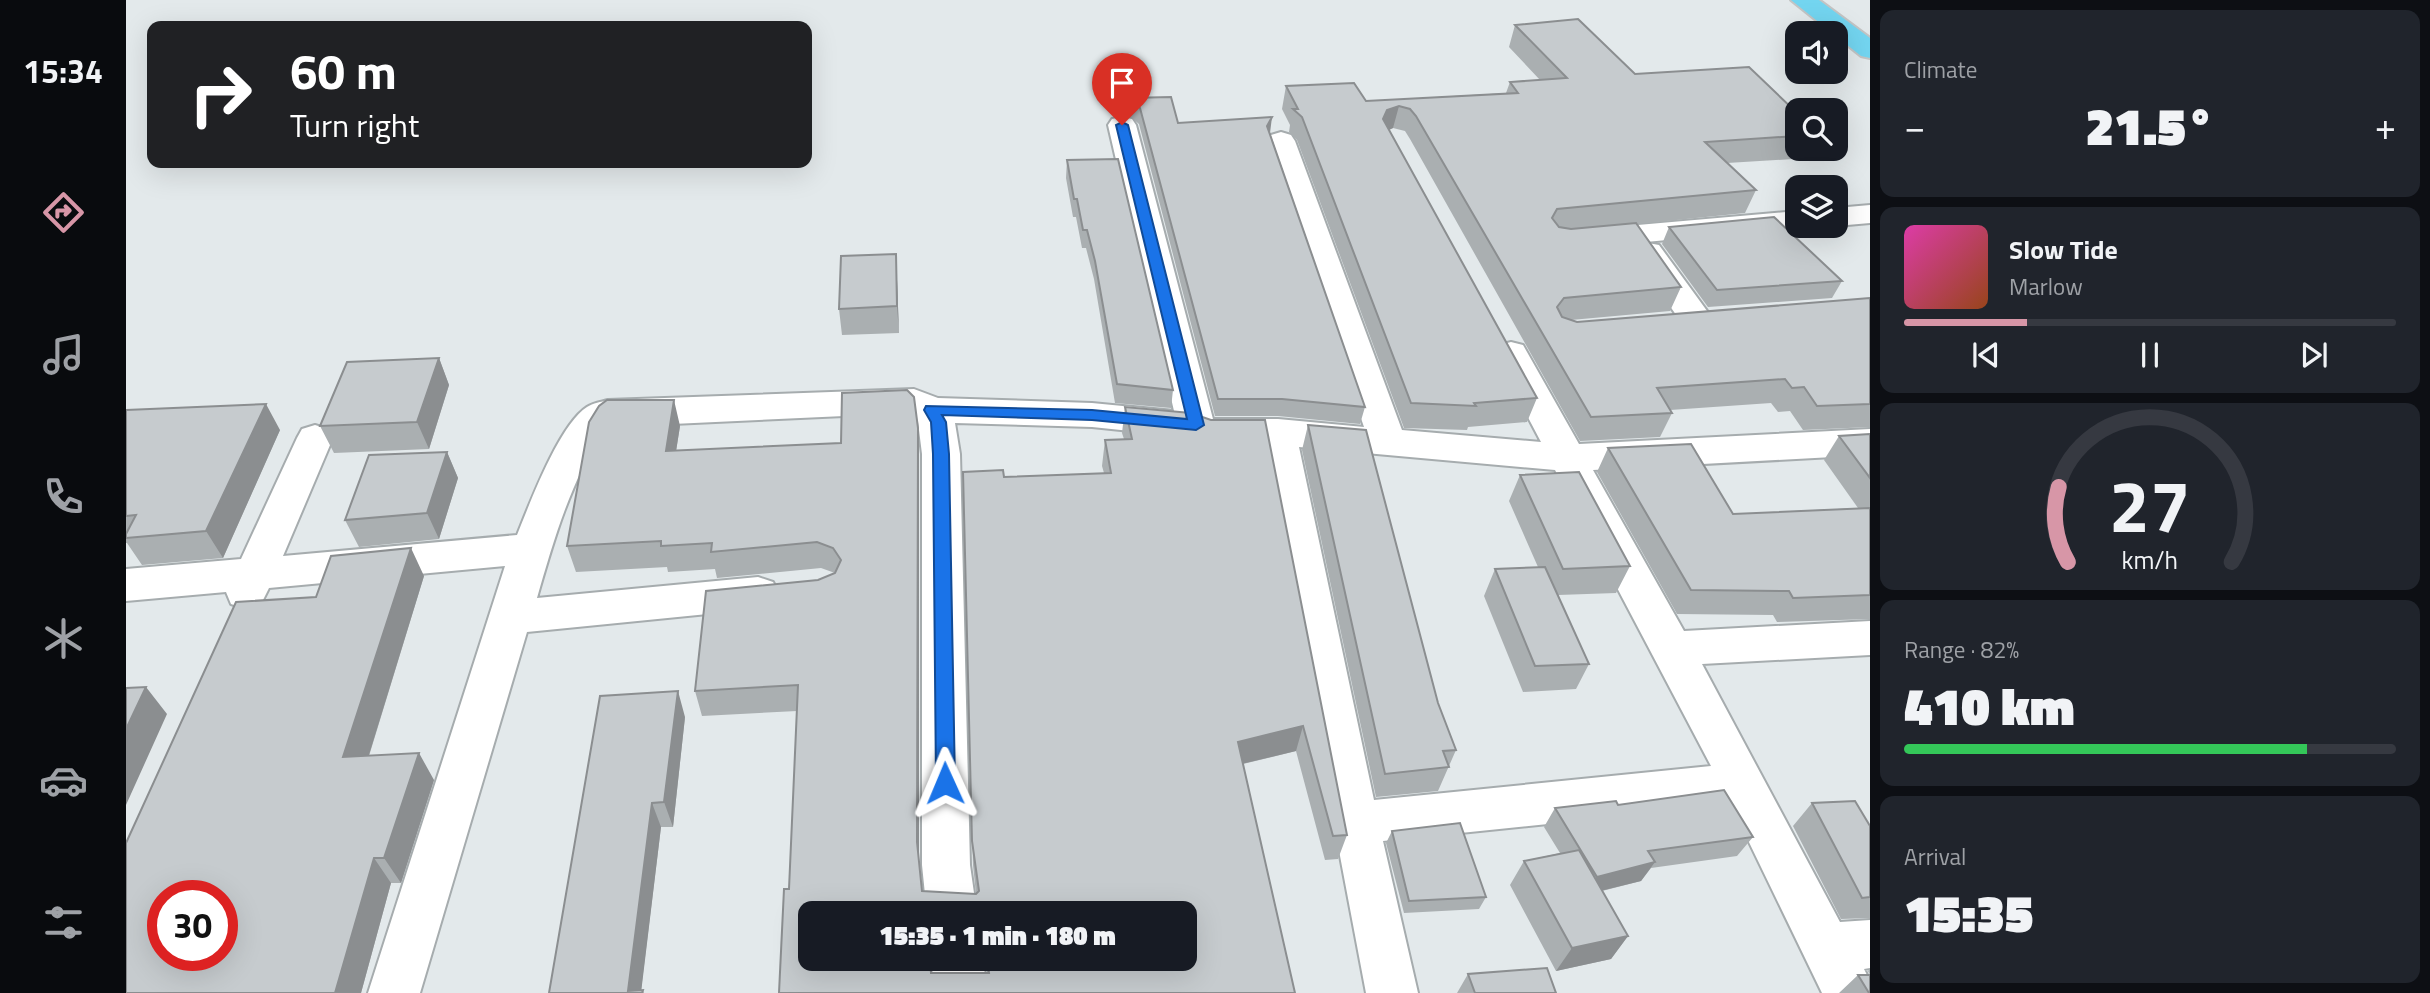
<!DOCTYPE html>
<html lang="en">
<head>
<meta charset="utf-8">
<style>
	:root { --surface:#171b24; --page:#20242c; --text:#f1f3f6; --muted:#9ea1a6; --line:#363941; --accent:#d796a7 }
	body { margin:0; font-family:"Titillium Web",sans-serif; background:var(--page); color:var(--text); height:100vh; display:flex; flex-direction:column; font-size:26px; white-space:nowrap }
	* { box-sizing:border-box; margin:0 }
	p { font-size:23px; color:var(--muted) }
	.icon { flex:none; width:38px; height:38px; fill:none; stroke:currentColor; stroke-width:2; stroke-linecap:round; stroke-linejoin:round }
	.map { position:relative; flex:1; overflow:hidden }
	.drawer { display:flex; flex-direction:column; gap:10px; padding:10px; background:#0d0f14; width:560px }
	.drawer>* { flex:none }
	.top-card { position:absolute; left:21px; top:21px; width:665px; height:147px; border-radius:14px; box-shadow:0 7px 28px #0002; background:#202124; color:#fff; overflow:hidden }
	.tools { position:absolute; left:1659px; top:21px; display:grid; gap:14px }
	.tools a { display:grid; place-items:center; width:63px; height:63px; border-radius:14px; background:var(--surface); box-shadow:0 7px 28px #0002; font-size:35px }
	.speed { position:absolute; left:21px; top:880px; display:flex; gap:14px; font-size:35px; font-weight:700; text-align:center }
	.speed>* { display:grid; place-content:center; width:91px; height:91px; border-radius:50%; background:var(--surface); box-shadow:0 7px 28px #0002; line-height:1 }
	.speed .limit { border:10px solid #d22; background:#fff; color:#111 }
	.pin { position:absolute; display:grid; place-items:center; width:60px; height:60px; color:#fff; margin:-72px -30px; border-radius:50% 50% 50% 0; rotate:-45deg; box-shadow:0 0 7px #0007 }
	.pin .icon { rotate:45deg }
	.me { position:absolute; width:77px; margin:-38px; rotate:359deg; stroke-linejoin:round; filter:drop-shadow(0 0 5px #0008) }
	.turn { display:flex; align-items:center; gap:24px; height:147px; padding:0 28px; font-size:32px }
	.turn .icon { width:91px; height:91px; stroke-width:2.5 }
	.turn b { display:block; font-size:49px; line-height:60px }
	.big { font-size:52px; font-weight:800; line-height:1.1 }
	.drawer .card { flex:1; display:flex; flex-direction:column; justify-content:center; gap:10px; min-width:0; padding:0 24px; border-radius:14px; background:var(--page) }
	.drawer .dial { align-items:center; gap:0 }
	.dial svg { height:182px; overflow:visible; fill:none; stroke:var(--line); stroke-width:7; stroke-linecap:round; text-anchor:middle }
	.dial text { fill:var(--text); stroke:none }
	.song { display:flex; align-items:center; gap:21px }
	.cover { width:84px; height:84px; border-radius:10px; background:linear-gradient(135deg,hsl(320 70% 55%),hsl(20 70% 35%)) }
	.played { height:7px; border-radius:4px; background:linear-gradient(90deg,var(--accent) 25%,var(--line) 25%) }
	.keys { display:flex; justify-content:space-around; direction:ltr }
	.heat { display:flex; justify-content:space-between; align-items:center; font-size:38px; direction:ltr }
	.charge { height:10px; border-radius:5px; background:linear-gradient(90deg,#34c759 82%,var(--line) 0) }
	.trip { position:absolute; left:672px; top:901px; width:399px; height:70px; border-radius:14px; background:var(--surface); box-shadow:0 7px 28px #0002; font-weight:800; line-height:70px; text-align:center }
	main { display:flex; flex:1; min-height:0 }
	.menu { display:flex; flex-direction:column; width:126px; justify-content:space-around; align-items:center; background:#090b0e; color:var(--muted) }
	.menu .icon { width:49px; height:49px }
	.menu .selected { color:var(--accent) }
	.menu b { font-size:32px; color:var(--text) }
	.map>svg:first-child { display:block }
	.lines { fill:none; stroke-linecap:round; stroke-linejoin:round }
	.minor-casing { stroke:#a6acae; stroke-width:4 }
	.major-casing { stroke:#c3c4c4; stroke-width:4 }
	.minor { fill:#fff; fill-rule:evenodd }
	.major { fill:#73d5f0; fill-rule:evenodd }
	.wall { fill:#aaafb1; fill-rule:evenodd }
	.shaded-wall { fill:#8b8e90 }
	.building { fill:#c6cbce; stroke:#8b8e90; stroke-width:2; fill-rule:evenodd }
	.route { fill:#1a73e8; stroke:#114b97; stroke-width:2 }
</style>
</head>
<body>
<main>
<nav class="menu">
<b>15:34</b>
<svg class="icon selected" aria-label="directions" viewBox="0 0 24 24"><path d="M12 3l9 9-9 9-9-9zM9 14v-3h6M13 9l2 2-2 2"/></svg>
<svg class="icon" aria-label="music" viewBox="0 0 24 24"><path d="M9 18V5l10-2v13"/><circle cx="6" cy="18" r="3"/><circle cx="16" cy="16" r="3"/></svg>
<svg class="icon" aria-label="phone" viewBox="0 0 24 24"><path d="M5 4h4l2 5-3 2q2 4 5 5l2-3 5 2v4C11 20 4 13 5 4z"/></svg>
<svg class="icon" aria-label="climate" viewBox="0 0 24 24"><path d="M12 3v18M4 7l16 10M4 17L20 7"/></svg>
<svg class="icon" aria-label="car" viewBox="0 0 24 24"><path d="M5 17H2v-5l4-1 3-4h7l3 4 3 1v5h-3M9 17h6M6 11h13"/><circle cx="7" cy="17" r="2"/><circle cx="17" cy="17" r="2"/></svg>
<svg class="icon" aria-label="filters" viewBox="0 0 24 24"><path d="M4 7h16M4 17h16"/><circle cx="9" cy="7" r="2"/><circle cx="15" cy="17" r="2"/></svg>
</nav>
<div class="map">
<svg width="1744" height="993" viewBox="0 0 1744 993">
	<rect width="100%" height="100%" fill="#e3e9eb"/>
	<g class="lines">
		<defs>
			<path id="minor" d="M 996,117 L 1006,119 L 1010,125 L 1087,419 L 1152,419 L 1238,427 L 1141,141 L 1145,135 L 1155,132 L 1165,135 L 1169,141 L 1276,430 L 1415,442 L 1368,353 L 1373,345 L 1385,342 L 1397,345 L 1453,444 L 1744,429 L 1744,455 L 1467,470 L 1558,631 L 1744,621 L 1744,655 L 1576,664 L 1714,922 L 1744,920 L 1744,968 L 1738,969 L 1744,981 L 1744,993 L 1696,993 L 1605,805 L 1257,841 L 1292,993 L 1240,993 L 1136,444 L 1081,444 L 1062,437 L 966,427 L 829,423 L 834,454 L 844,865 L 851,914 L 801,914 L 796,865 L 796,454 L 792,422 L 784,413 L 525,425 L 488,423 L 479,430 C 445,479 427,542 411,598 L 632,577 L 647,582 L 653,593 L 647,604 L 632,609 L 401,632 L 294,993 L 242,993 L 379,566 L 143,588 L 135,604 L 120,609 L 105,604 L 100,592 L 0,601 L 0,569 L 115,559 L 171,438 L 176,429 L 189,425 L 202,429 L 207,438 L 157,556 L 391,535 C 404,503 433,425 461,407 C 467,403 475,402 482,400 L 788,389 L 812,398 L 966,403 L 1048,411 L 982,125 L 986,119 ZM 1173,447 L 1429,470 L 1585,766 L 1248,800 Z
				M 1744,205 L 1744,223 L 1710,226 L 1708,226 L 1710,208 Z
				M 1671,211 L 1671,226 L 1682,227 L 1466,247 L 1455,245 L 1450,238 L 1455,231 L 1466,229 Z
				M 1522,243 L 1533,245 L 1584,315 L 1589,322 L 1584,329 L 1572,333 L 1560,329 L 1506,252 L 1511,245 Z
				M 805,959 L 857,959 L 861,993 L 809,993 Z"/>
			<path id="major" d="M 1665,0 L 1693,0 L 1744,38 L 1744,58 L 1735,56 Z"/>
		</defs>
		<!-- minor casing -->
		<use href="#minor" class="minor-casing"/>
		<!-- major casing -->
		<use href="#major" class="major-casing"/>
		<!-- minor -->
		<use href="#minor" class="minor"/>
		<!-- major -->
		<use href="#major" class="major"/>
	</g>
	<!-- wall -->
	<path class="wall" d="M 1389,25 L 1509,74 L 1671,113 L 1671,149 L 1687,149 L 1683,158 L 1601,163 L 1630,190 L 1619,213 L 1511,224 L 1555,287 L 1544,311 L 1445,320 L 1451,322 L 1744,298 L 1744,427 L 1677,430 L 1664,411 L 1652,412 L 1645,403 L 1544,410 L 1546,413 L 1534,437 L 1454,441 L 1284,139 L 1279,131 L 1267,128 L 1263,130 L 1411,398 L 1401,422 L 1342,427 L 1341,430 L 1278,428 L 1171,140 L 1163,132 L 1164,125 L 1156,109 L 1160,86 L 1240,101 L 1380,93 L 1384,82 L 1414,80 L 1383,47 Z
		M 1002,98 L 1052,123 L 1144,133 L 1239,407 L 1234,424 L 1152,416 L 1089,416 L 1013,124 L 1001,114 Z
		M 941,160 L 1047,390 L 1045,408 L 989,403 L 968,279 L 960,248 L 956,248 L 950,217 L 947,217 L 940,178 Z
		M 1543,227 L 1716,281 L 1706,298 L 1582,307 L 1536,244 Z
		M 770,254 L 773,333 L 716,335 L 713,309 Z
		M 313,358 L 323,385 L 303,449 L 208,453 L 194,426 Z
		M 999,407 L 1065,413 L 1221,835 L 1212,859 L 1199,860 L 1170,751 L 1117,764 L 1169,993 L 653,993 L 663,889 L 671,711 L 576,716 L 569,691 L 692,580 L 709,573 L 695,568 L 591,578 L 589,569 L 542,572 L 541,567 L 450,572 L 441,546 L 554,426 L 550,451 L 715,443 L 792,428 L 793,454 L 793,862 L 796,891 L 850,894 L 847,865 L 837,472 L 878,477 L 978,473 L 976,466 L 979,440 L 998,439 L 996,433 ZM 684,914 L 1059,959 L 859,959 L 861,973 L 805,973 Z
		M 0,410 L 154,430 L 97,558 L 16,565 L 1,543 L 0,543 Z
		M 1182,425 L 1312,703 L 1330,750 L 1312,791 L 1250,797 L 1176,450 Z
		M 1744,434 L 1744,619 L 1651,622 L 1647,615 L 1551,614 L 1471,472 L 1482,448 L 1607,514 L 1732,508 L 1698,460 L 1713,436 Z
		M 321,452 L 332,478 L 313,539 L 233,547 L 219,520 Z
		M 1394,475 L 1504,566 L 1490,593 L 1432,595 L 1463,664 L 1450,689 L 1397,692 L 1358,596 L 1369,569 L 1412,567 L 1383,501 Z
		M 298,576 L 243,756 L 308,780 L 275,883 L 265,883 L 235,993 L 190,597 Z
		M 559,717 L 547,827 L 535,827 L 515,990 L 517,990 L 518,993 L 423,993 Z
		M 1686,803 L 1744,826 L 1744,918 L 1715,919 L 1667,826 Z
		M 1492,805 L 1627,837 L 1611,856 L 1525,868 L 1515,881 L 1476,891 L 1502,936 L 1485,959 L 1430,971 L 1384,885 L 1398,861 L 1434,853 L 1418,827 L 1429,808 Z
		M 1266,831 L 1360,897 L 1353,909 L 1278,913 L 1260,843 Z
		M 1744,969 L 1744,993 L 1713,993 L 1732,975 L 1744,975 L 1742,971 Z
		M 1342,974 L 1430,993 L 1331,993 Z"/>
	<!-- shaded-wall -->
	<path class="shaded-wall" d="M 1273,106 L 1267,128 L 1256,133 L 1257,119 L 1261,110 Z
		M 1146,117 L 1144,133 L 1141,126 Z
		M 770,254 L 771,280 L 773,333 L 771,306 Z
		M 313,358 L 323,385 L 303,449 L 291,422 Z
		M 548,400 L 554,426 L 546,477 L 540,451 Z
		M 140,404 L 154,430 L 97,558 L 80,531 Z
		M 792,428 L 793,454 L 793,865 L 791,842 Z
		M 321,452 L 332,478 L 313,539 L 301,513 Z
		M 285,548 L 298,576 L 234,784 L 217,757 Z
		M 20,687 L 41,714 L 0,805 L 0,729 Z
		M 552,691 L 559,717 L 547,827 L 538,802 Z
		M 1177,726 L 1170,751 L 1107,766 L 1112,742 Z
		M 293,753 L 308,780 L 275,883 L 258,858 Z
		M 526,803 L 535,827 L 515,993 L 502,991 Z
		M 248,858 L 265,883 L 235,993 L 209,993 Z
		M 1529,862 L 1515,881 L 1458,895 L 1471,877 Z
		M 1502,936 L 1485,959 L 1430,971 L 1446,948 Z"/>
	<!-- building -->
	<path class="building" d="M 1452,19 L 1509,74 L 1623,67 L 1671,113 L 1671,136 L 1579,142 L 1630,190 L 1431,209 L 1426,218 L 1433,227 L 1445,229 L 1510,223 L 1555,287 L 1438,298 L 1431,307 L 1436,317 L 1451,322 L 1744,298 L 1744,404 L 1691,406 L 1678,387 L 1666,388 L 1659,379 L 1531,388 L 1546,413 L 1465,417 L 1290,116 L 1284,109 L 1273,106 L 1261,110 L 1257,119 L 1411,398 L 1348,403 L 1350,406 L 1285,403 L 1176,117 L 1167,109 L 1172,109 L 1160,86 L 1228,83 L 1240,101 L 1392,93 L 1384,82 L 1441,78 L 1389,25 Z
		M 1045,97 L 1052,123 L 1146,117 L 1141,126 L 1239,407 L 1156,399 L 1092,399 L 1014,108 L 1002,98 Z
		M 992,159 L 1047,390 L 991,384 L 969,261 L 961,230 L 957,230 L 951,199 L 948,199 L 941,160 Z
		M 1648,217 L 1716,281 L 1591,290 L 1543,227 Z
		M 770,254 L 771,306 L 713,309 L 715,256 Z
		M 313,358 L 291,422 L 194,426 L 221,362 Z
		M 781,390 L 788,397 L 792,428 L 791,842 L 796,891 L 850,894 L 853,891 L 846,841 L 837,472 L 877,470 L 878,477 L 985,473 L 979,440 L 1006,439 L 999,407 L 1065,413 L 1085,420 L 1139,420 L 1221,835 L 1207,836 L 1177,726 L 1112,742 L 1169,993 L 653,993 L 658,889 L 663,889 L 672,685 L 569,691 L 580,591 L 692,580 L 709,573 L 715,560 L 707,548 L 691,542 L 585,552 L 586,543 L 535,546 L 535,541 L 441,546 L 463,422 L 473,406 L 481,400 L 548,400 L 540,451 L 715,443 L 716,393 ZM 684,914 L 1059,914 L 1059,959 L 861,959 L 863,973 L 805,973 L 804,959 L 684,959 Z
		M 140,404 L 80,531 L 0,538 L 0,534 L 10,515 L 0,516 L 0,410 Z
		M 1182,425 L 1240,430 L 1312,703 L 1330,750 L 1317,751 L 1323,767 L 1259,774 Z
		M 1744,434 L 1744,478 L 1713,436 Z
		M 1565,444 L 1607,514 L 1744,508 L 1744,595 L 1667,598 L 1663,591 L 1565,590 L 1482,448 Z
		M 321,452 L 301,513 L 219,520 L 243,455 Z
		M 1453,472 L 1504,566 L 1437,569 L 1394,475 Z
		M 285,548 L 217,757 L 293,753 L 258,858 L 248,858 L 209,993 L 0,993 L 0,843 L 110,602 L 190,597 L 205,556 ZM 37,896 L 96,896 L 96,956 L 37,956 Z
		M 1419,567 L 1463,664 L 1409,666 L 1369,569 Z
		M 20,687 L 0,729 L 0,688 Z
		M 552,691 L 538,802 L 526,803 L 502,991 L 517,990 L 516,993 L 423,993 L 474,696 Z
		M 1598,790 L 1627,837 L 1522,851 L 1529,862 L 1471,877 L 1429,808 L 1490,801 L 1492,805 Z
		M 1729,801 L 1744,826 L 1744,897 L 1736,898 L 1686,803 Z
		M 1334,823 L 1360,897 L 1283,901 L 1266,831 Z
		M 1453,850 L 1502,936 L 1446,948 L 1398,861 Z
		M 1421,968 L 1430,993 L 1349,993 L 1342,974 Z
		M 1732,975 L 1744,975 L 1744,993 L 1743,993 Z"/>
	<!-- route -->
	<path class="route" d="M 996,122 L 1002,125 L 1078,425 L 1070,430 L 966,420 L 816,415 L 820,422 L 823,454 L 829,783 L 826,789 L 819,791 L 812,789 L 810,783 L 807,454 L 805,422 L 798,410 L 800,406 L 966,410 L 1061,419 L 990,125 Z"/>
</svg>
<div class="tools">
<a><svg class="icon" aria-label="sound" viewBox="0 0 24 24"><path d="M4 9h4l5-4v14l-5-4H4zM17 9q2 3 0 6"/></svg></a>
<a><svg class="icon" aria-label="search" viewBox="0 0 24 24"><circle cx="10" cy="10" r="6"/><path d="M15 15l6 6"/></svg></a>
<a><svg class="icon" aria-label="layers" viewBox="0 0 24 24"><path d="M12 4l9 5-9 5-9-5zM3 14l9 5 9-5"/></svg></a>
</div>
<div class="speed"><div class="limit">30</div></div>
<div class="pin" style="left:996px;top:125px;background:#d93025"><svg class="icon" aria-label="arrive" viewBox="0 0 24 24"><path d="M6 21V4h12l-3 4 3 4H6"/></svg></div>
<svg class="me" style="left:819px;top:783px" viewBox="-20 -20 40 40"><path d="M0-17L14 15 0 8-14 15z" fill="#1a73e8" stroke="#fff" stroke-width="4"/></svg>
<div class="trip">15:35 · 1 min · 180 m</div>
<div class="top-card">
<div class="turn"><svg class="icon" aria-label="right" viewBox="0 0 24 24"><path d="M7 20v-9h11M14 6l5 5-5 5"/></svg><div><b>60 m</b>Turn right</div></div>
</div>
</div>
<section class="drawer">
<div class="card"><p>Climate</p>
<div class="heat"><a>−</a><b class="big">21.5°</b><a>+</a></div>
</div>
<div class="card">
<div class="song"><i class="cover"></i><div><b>Slow Tide</b><p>Marlow</p></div></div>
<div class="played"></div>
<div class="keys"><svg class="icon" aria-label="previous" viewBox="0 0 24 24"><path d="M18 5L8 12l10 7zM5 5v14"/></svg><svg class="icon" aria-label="pause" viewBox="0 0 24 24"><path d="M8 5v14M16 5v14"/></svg><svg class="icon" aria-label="next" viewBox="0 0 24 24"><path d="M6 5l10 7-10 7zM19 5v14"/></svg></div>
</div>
<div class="card dial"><svg viewBox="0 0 100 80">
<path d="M14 69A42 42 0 1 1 86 69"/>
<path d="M14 69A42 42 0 0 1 10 36" stroke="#d796a7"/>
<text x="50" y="56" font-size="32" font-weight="700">27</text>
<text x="50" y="72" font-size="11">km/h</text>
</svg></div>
<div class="card"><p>Range · 82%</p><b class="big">410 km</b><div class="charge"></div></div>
<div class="card"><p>Arrival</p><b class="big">15:35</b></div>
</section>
</main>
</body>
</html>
